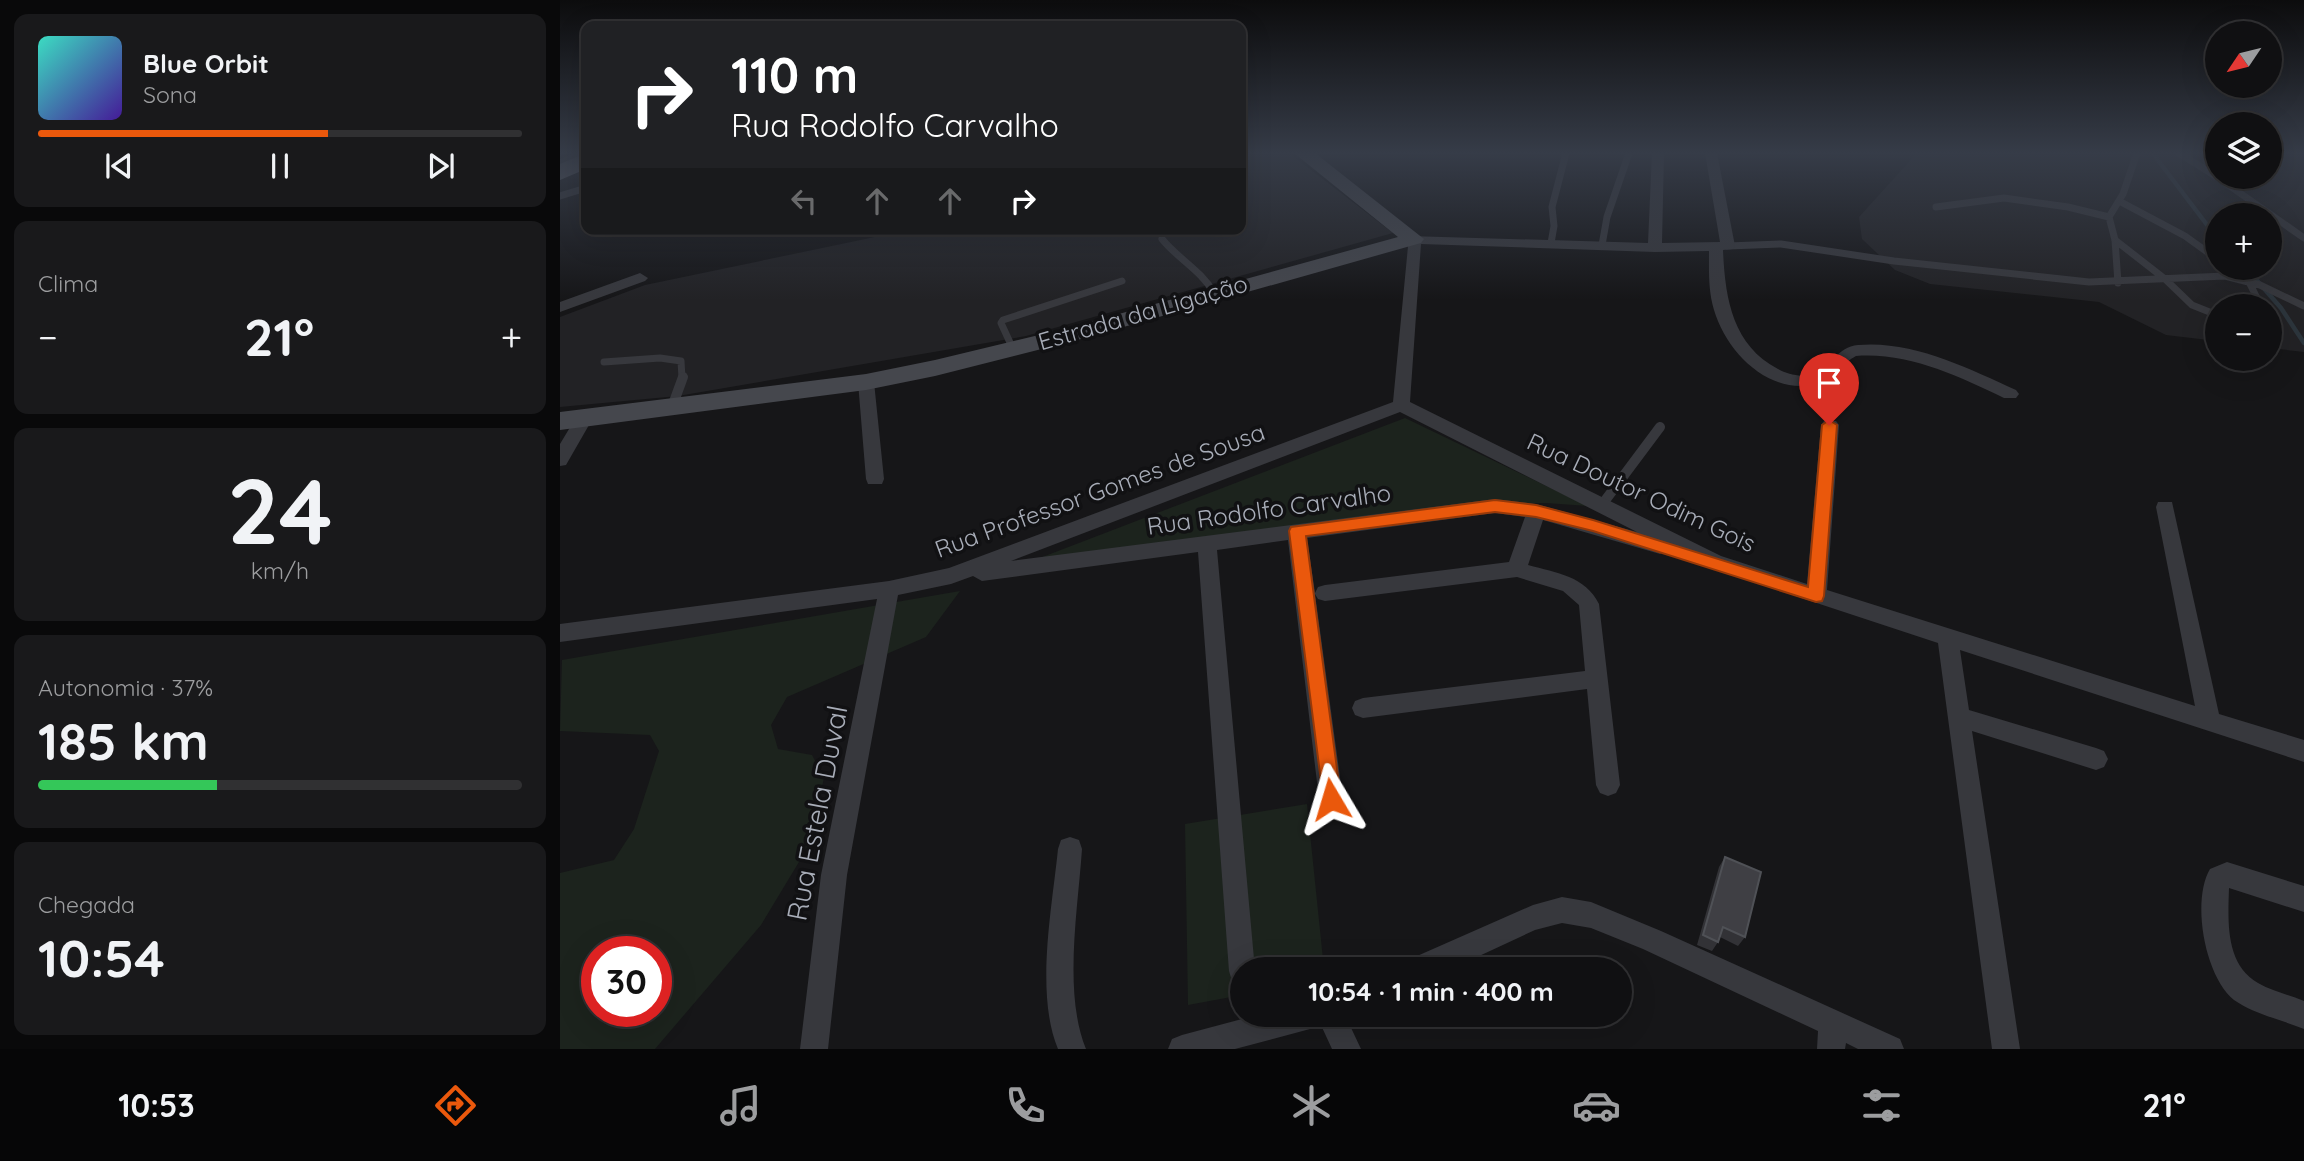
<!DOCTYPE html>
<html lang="pt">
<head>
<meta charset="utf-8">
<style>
	:root { --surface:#101012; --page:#19191b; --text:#f1f3f6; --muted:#9c9d9f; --line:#303032; --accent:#ea580c }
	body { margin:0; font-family:Quicksand,sans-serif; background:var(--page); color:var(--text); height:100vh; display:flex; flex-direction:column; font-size:26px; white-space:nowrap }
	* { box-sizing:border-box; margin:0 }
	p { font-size:23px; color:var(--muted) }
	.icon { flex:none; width:38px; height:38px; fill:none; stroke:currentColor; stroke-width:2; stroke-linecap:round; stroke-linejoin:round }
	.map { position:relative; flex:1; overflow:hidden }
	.panel { display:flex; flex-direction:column; gap:14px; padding:14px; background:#09090a; width:560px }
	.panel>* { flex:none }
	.hud { position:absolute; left:21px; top:21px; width:665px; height:214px; border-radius:14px; box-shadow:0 7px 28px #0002,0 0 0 2px var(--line); background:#202124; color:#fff; overflow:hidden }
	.needle { width:46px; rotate:235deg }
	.tools { position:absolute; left:1645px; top:21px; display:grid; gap:14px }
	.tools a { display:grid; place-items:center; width:77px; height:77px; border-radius:50%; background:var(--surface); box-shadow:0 7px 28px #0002,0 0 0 2px var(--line); font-size:35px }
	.speed { position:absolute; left:21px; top:936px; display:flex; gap:14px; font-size:35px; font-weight:700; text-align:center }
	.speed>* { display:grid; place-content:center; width:91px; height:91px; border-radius:50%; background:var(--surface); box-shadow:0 7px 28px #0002,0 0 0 2px var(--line); line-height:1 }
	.speed .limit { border:10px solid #d22; background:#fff; color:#111 }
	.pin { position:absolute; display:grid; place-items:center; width:60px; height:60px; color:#fff; margin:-72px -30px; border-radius:50% 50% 50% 0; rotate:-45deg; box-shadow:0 0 7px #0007 }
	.pin .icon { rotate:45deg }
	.me { position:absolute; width:77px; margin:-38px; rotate:353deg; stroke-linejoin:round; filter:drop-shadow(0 0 5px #0008) }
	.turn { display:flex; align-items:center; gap:24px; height:147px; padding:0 35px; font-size:32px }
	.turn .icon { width:91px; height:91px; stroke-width:2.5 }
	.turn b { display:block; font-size:49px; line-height:60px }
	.lanes { display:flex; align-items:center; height:66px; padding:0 35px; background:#0003; justify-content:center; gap:35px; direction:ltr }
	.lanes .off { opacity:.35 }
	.big { font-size:52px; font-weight:700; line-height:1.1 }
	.panel .tile { flex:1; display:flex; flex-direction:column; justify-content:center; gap:10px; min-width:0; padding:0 24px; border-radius:14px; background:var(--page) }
	.panel .dial { align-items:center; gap:0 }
	.dial b { font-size:91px; line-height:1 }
	.song { display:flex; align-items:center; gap:21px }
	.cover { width:84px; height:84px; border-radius:10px; background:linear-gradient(135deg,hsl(170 70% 55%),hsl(260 70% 35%)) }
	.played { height:7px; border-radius:4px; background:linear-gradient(90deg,var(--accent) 60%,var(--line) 60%) }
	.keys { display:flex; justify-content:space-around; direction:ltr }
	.heat { display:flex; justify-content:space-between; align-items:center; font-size:38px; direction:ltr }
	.charge { height:10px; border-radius:5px; background:linear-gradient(90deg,#34c759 37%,var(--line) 0) }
	.trip { position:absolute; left:670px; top:957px; width:402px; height:70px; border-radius:35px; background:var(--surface); box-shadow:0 7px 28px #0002,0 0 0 2px var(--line); font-weight:700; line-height:70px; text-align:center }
	.menu { display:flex; height:112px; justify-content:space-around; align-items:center; background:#060607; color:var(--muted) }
	.menu .icon { width:49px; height:49px }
	.menu .selected { color:var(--accent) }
	.menu b { font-size:32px; color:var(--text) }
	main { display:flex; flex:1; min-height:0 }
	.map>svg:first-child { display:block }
	.built { fill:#222225; fill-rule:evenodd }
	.green { fill:#1c231d; fill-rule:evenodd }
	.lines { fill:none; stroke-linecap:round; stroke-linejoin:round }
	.stream { stroke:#2c353c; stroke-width:4.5 }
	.lane-far1 { stroke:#37383d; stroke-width:7 }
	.lane { stroke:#37383d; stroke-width:10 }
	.street { fill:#37383d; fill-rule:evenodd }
	.secondary { fill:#45474d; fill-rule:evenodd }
	.highway { fill:#63666e; fill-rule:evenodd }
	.wall { fill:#323236 }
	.building { fill:#3f3f44; stroke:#4f5156; stroke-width:2 }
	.route { fill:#ea580c; stroke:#983908; stroke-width:2 }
	.labels { text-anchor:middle; stroke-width:7; stroke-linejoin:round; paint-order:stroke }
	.street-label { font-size:24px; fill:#a8adb8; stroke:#111113 }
	.near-street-label { font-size:28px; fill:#a8adb8; stroke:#111113 }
</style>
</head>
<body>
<main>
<section class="panel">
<div class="tile">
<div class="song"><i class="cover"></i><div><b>Blue Orbit</b><p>Sona</p></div></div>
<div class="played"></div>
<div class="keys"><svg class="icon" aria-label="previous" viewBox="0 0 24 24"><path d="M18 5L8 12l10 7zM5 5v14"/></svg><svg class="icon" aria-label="pause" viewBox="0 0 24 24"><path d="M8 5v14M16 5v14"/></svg><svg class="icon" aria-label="next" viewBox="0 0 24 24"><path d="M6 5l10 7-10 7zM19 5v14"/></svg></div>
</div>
<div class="tile"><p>Clima</p>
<div class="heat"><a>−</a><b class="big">21°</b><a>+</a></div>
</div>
<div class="tile dial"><b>24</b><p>km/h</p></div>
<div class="tile"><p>Autonomia · 37%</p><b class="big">185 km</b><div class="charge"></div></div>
<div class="tile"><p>Chegada</p><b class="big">10:54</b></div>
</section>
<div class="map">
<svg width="1744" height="1049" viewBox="0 0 1744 1049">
	<rect width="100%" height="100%" fill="#161618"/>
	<!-- built -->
	<path class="built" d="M 687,153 L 729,153 L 833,233 L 466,336 L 118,396 L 0,407 L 0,317 L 85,285 L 353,229 L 681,229 L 681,155 Z
		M 1357,153 L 1657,153 L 1657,177 L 1710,177 L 1710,153 L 1744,153 L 1744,352 L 1710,348 L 1710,306 L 1657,306 L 1657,341 L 1606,335 L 1539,302 L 1370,284 L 1335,270 L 1302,239 L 1299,217 ZM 1657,215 L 1710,215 L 1710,268 L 1657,268 Z"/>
	<!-- green -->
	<path class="green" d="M 845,418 L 1028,506 L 986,503 L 914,504 L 472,561 Z
		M 400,591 L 366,637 L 227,697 L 211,725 L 218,749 L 252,755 L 264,778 L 248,847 L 201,925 L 95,1049 L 0,1049 L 0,873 L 54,860 L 74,829 L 99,751 L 90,735 L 0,731 L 2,660 ZM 37,952 L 96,952 L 96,1012 L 37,1012 Z
		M 747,804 L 764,969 L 682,970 L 682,995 L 628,1005 L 625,824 Z"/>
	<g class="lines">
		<!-- stream -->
		<path class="stream" d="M 1594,155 L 1657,238
			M 1686,268 L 1721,308 L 1744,343"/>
		<!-- lane-far1 -->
		<path class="lane-far1" d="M 1619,153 L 1657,177
			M 0,163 L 22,153
			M 1657,177 L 1744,238
			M 0,196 L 26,188
			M 1559,201 L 1625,236 L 1657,259
			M 1376,207 L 1444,198 L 1508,207 L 1549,217
			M 602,239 C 618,259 641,270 654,293
			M 1555,240 L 1605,279 L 1632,305 L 1657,315
			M 991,243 L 994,226 L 992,207 L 1006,153
			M 1042,245 L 1047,217 L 1069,153
			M 1168,246 L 1221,244 L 1334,261 L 1529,282 L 1665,276 L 1700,285 L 1744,306
			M 1669,268 L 1689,282 L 1701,306
			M 1558,283 L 1555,240 L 1549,217 L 1563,194 L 1577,153
			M 453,349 L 441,323 L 443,320 L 562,281
			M 44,362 L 100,358 L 121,361 L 122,378"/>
		<!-- lane -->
		<path class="lane" d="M 112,407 L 123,377
			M 1041,506 L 1100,427"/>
		<!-- street -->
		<path class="street" d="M 1092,153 L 1104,153 L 1102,243 L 1160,242 L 1145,153 L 1157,153 L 1175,246 L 1173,249 L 1163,250 C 1165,297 1172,345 1218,369 C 1229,375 1243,378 1255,373 C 1272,366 1277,347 1298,345 C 1352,340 1408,368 1456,390 L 1459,394 L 1456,398 L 1444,398 C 1398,376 1348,352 1296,356 C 1283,362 1276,377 1263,382 C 1213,400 1167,354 1154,310 C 1148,290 1149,271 1149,251 L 1095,252 L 861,244 L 850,402 L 1161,556 L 1247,584 L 1261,425 L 1264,421 L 1276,421 L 1279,425 L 1267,590 L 1635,706 L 1596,507 L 1598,502 L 1612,502 L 1659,714 L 1744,740 L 1744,762 L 1400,650 L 1409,710 L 1536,748 L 1544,751 L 1548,759 L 1544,767 L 1536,770 L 1412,731 L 1460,1049 L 1432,1049 L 1378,643 L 1147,567 L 1109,548 L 1100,554 L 983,520 L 968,565 C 997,573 1025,576 1039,604 L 1060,785 L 1056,793 L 1048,796 L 1040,793 L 1036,785 L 1027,689 L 803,718 L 795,715 L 792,708 L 795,701 L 803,698 L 1025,671 L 1019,605 L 1003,591 L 957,577 L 765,601 L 758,599 L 755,594 L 783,799 L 779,807 L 771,810 L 763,807 L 759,799 L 728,540 L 657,550 L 695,970 L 682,970 L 682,984 L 672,981 L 669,971 L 638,552 L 422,581 L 413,576 L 391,584 L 338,595 L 287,875 L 268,1049 L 240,1049 L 261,875 L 317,599 L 0,642 L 0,624 L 329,581 L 389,568 L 833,402 L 849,236 L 1088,243 ZM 840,412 L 1077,532 L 976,504 L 935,499 L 451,561 ZM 935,513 L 965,517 L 949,562 L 765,585 L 758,587 L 755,593 L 747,538 Z
			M 80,273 L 88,278 L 85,281 L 0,312 L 0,302 Z
			M 306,376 L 314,382 L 324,479 L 322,484 L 308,484 L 306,479 L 298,382 Z
			M 24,412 L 33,418 L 6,465 L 0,466 L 0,444 L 18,414 Z
			M 510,837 L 519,840 L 522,849 C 518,909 503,993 526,1049 L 498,1049 C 475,994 492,908 498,849 L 501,840 Z
			M 1667,862 L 1744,886 L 1744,912 L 1669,888 C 1668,921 1665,964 1698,983 C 1712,991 1729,995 1744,1001 L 1744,1029 C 1722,1020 1694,1014 1674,1000 C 1645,977 1631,901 1650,869 Z
			M 1002,897 L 1031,902 L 1101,931 L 1340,1039 L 1344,1049 L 1298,1049 L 1286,1043 L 1285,1049 L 1257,1049 L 1258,1031 L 1083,949 L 1031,928 L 1002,923 L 975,930 L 889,970 L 845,970 L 848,960 L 973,905 Z
			M 697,1015 L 785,1015 L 801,1049 L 772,1049 L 760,1023 L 750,1029 L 675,1049 L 608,1049 L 612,1039 L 622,1035 Z"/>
		<!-- secondary -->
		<path class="secondary" d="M 734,153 L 755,153 L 864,239 L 861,243 L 521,339 L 375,376 L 306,390 L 0,430 L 0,412 L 306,374 L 375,360 L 508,328 L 838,237 Z"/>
		<!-- highway -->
		<path class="highway" d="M 26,153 L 26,169 L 0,180 L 0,164 Z"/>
	</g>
	<!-- wall -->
	<path class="wall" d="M 1165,857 L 1185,937 L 1178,946 L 1160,937 L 1158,942 L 1152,951 L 1137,945 L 1159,867 Z"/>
	<!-- building -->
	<path class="building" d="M 1165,857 L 1201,872 L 1185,937 L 1163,927 L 1158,942 L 1143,935 Z"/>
	<!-- sky -->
	<linearGradient id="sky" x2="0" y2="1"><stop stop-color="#0c0c0d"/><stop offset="0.51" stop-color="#363c48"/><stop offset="1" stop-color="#363c48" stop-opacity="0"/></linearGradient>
	<rect width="1744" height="300" fill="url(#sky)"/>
	<!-- route -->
	<path class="route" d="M 1269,420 L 1277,425 L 1264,596 L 1262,601 L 1256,602 L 1033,531 L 976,517 L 935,512 L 746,536 L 781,799 L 778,805 L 771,808 L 764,805 L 729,531 L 731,527 L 935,500 L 976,505 L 1033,520 L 1248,587 L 1262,425 Z"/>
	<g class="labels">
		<!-- street labels -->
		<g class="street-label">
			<text transform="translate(583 313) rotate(-16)" y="8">Estrada da Ligação</text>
			<text transform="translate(540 491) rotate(-20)" y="8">Rua Professor Gomes de Sousa</text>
			<text transform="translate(1081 493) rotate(25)" y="8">Rua Doutor Odim Gois</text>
			<text transform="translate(709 510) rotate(-8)" y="8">Rua Rodolfo Carvalho</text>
		</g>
		<!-- near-street labels -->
		<g class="near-street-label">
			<text transform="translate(257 813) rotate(-79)" y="10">Rua Estela Duval</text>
		</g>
	</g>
</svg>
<div class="tools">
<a><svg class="needle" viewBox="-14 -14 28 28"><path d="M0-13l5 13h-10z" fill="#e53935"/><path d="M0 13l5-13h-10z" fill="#9c9d9f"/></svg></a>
<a><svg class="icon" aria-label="layers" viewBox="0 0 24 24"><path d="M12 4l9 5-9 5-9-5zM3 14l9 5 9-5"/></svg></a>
<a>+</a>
<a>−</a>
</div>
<div class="speed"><div class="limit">30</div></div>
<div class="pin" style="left:1269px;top:425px;background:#d93025"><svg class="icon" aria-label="arrive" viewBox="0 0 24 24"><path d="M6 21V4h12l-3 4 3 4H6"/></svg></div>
<svg class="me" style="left:771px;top:799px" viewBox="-20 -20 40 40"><path d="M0-17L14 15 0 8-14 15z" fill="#ea580c" stroke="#fff" stroke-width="4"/></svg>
<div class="trip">10:54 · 1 min · 400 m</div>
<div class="hud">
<div class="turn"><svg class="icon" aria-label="right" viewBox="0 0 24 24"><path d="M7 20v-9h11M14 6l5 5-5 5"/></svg><div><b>110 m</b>Rua Rodolfo Carvalho</div></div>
<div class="lanes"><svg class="icon off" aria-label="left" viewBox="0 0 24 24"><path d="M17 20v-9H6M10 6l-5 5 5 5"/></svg><svg class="icon off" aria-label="ahead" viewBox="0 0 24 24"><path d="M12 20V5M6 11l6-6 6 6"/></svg><svg class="icon off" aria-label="ahead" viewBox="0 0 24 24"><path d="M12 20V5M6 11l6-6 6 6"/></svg><svg class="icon" aria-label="right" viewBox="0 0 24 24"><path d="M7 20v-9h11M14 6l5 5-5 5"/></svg></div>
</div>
</div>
</main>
<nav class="menu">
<b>10:53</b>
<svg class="icon selected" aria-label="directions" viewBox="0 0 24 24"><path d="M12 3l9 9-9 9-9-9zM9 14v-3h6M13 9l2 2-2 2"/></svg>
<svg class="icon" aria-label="music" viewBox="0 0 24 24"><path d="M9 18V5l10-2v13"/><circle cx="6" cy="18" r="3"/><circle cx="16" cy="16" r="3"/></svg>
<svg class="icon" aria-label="phone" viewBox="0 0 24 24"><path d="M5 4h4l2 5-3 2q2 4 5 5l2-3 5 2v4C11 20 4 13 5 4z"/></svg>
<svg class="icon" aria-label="climate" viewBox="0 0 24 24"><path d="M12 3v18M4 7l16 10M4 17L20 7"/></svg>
<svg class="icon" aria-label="car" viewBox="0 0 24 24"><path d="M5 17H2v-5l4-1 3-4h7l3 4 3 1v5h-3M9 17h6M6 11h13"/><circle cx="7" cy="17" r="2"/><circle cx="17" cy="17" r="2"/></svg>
<svg class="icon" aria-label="filters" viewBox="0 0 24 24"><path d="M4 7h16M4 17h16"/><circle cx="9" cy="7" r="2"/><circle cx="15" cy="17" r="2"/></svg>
<b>21°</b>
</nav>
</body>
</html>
